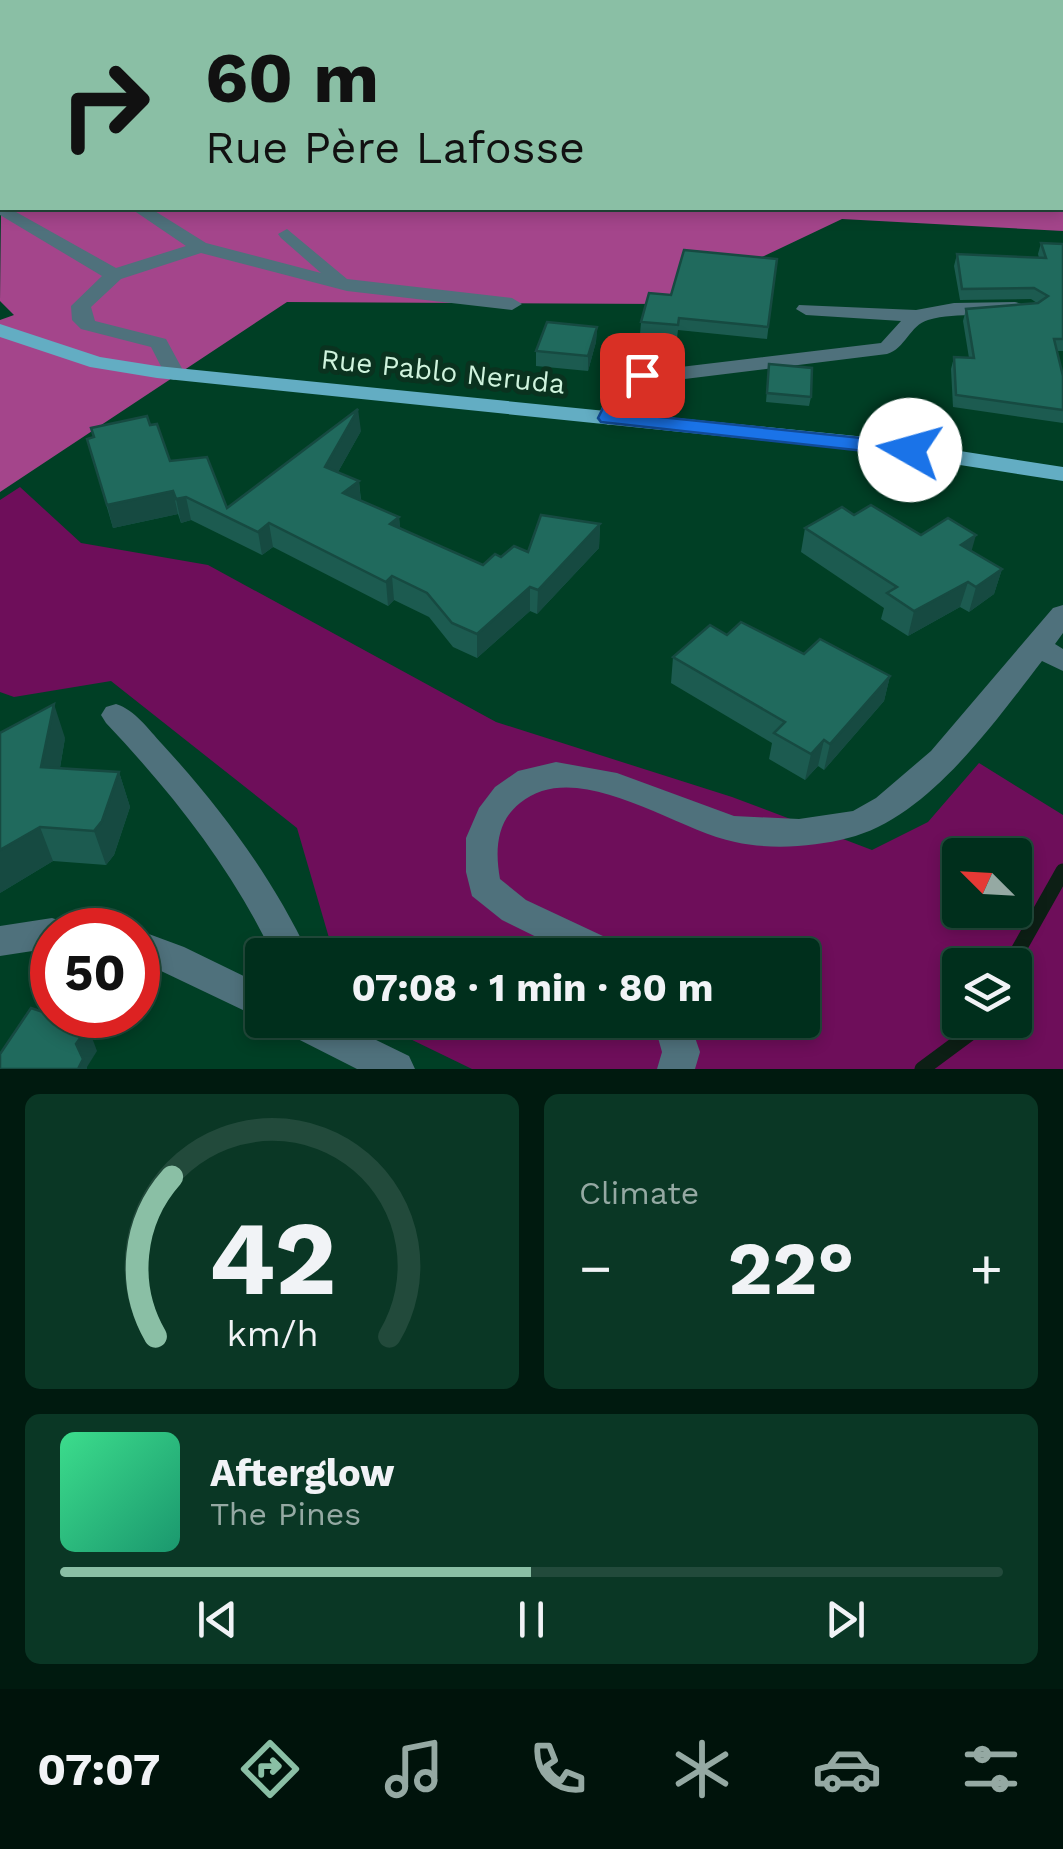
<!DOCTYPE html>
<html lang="en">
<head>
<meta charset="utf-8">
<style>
	:root { --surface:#002f1c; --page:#0a3725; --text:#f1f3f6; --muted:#95a9a3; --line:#224a3b; --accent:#8abfa5 }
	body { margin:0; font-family:"Work Sans",sans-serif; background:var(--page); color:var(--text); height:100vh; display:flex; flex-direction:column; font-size:38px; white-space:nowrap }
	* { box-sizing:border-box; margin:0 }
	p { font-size:32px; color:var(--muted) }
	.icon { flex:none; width:55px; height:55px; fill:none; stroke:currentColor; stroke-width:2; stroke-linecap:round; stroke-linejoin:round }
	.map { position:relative; height:1069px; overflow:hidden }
	.details { display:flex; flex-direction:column; gap:25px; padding:25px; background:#001a0f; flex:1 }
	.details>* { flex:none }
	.top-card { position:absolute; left:0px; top:0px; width:1065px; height:210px; box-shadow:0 5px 15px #0003,0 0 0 2px var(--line); background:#8abfa5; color:#111; overflow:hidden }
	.needle { width:65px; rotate:294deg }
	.controls { position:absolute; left:942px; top:838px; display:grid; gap:20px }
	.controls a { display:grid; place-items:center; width:90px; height:90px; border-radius:10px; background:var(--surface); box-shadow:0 5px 15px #0003,0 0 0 2px var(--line); font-size:50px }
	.speed { position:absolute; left:30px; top:908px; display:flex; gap:20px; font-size:50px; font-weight:700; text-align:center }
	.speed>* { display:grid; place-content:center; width:130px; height:130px; border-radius:50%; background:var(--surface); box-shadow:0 5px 15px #0003,0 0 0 2px var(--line); line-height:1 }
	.speed .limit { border:15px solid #d22; background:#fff; color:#111 }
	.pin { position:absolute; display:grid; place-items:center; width:85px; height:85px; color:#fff; margin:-42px; border-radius:20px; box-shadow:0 5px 15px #0006 }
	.me { position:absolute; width:110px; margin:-55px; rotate:277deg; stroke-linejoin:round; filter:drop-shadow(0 0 8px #0008) }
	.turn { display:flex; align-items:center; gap:35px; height:210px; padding:0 40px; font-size:45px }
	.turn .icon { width:130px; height:130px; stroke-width:2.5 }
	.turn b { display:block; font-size:70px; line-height:85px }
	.big { font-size:75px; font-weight:700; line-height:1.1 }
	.details .widget { flex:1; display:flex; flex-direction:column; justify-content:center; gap:15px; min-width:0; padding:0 35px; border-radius:15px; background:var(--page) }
	.details .dial { align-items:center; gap:0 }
	.dial svg { height:260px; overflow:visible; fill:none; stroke:var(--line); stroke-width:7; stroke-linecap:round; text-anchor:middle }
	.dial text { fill:var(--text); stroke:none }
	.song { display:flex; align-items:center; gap:30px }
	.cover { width:120px; height:120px; border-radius:15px; background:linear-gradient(135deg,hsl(150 70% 55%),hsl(160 70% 35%)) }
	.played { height:10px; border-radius:5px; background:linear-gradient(90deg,var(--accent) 50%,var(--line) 50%) }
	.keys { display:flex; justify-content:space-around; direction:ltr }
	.heat { display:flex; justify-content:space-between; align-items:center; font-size:55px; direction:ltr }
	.details .tiles { flex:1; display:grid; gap:25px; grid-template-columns:1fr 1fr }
	.widget:last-child { grid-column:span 2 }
	.trip { position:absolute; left:245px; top:938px; width:575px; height:100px; border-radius:10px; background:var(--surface); box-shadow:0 5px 15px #0003,0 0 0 2px var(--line); font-weight:700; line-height:100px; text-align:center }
	.tabs { display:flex; height:160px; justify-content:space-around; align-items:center; background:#00130b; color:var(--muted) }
	.tabs .icon { width:70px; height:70px }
	.tabs .current { color:var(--accent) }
	.tabs b { font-size:45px; color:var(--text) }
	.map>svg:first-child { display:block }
	.green { fill:#6e0e5a; fill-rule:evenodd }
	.forest { fill:#a4458b }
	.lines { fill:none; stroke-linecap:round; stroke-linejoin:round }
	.stream { stroke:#0d1f15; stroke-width:15 }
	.minor { fill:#4f717c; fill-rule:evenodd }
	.major { fill:#63adc3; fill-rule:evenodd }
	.wall { fill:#1c5b50 }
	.shaded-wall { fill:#164a41 }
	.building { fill:#206a5d; stroke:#164a41; stroke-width:2.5 }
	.route { fill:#1a73e8; stroke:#114b97; stroke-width:2.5 }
	.labels { text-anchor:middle; stroke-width:10; stroke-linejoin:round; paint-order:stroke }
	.street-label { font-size:28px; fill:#cff3dd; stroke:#0a321f }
</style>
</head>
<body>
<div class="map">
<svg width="1063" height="1069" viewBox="0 0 1063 1069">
	<rect width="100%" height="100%" fill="#003f25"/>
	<!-- green -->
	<path class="green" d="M 20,487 L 81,543 L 208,565 L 496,722 L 732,797 L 872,850 L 928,822 L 979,763 L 1063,815 L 1063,1069 L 472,1069 L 371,1020 L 802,1020 L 802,955 L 334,955 L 297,828 L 111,681 L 14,697 L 0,692 L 0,500 ZM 960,855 L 1015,855 L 1015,910 L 960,910 ZM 960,965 L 1015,965 L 1015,1020 L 960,1020 Z"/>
	<!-- forest -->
	<path class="forest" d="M 0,0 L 642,0 L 648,2 L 2,2 L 2,73 Z
		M 2,129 L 2,208 L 1062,208 L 1063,167 L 1063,231 L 842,219 L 663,304 L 287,302 L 0,492 L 0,320 L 14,315 L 0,301 Z"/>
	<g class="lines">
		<!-- stream -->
		<path class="stream" d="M 1010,965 L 1063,871
			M 922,1069 L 972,1032 L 979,1020"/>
		<!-- minor -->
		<path class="minor" d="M 1062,42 L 1063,42 L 1063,50 L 1062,50 Z
			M 1062,104 L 1063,104 L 1063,112 L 1062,112 Z
			M 0,203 L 116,268 L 186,246 L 130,208 L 150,208 L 206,243 L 321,273 L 281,238 L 278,234 L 287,229 L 347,279 L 512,298 L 522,304 L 512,310 L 347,291 L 201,253 L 121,279 L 91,307 L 95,321 L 166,339 L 185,374 L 174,380 L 167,378 L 151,347 L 81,329 L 72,320 L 71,306 L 102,276 L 0,215 Z
			M 1015,302 L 1022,304 L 1022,312 C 991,319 959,311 928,320 C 910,325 905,349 887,354 L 636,385 L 616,423 L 608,425 L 597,418 L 612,384 L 622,374 L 881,343 L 901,321 L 806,315 L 796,309 L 799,305 L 916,310 L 954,303 Z
			M 1063,605 L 1063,633 L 1055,644 L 1063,649 L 1063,671 L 1042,661 C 994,723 927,819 848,838 C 814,847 770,850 735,842 C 673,829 577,756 520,803 C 496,822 495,851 500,879 L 526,900 L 620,944 L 626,955 L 573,955 L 502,920 L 472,896 L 466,872 L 466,838 L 479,808 L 495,787 L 518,771 L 556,762 L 617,773 L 734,816 L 799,819 L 853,811 L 876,798 L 931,751 L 1053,608 Z
			M 116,704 C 135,710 149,730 162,744 C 221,808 272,877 309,955 L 273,955 C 231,867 172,793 106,723 L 101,715 L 106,707 Z
			M 52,918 L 64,922 L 68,930 L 52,930 L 52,948 L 0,956 L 0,926 Z
			M 137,930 L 138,930 L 184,947 L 262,985 L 262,1019 L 138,960 Z
			M 279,1020 L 335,1020 L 409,1056 L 415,1069 L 357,1069 L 284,1032 Z
			M 653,1020 L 689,1020 L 700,1052 L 695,1069 L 657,1069 L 662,1052 Z"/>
		<!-- major -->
		<path class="major" d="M 0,324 L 100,357 L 157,366 L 876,438 L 1063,467 L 1063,481 L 876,452 L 157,378 L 90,367 L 0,337 Z"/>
	</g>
	<!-- wall -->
	<path class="wall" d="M 665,0 L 1017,0 L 1011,2 L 674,2 Z
		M 1041,243 L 1063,244 L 1063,351 L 1057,351 L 1063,376 L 1063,423 L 953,407 L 951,369 L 954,357 L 969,358 L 963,321 L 966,309 L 1037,303 L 1031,299 L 960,300 L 954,266 L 957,254 L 1039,258 L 1038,254 Z
		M 777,259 L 767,339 L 678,330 L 677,338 L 640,334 L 641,322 L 671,295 Z
		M 597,327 L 596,342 L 588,371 L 536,366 L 536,351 Z
		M 769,364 L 811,397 L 809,406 L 766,402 Z
		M 150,425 L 170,461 L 227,508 L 361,431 L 338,472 L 359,481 L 361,500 L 399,517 L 400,529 L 483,565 L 501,557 L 528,552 L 600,524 L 599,548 L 537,614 L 530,611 L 477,658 L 453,647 L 429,617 L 394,600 L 388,606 L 273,547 L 262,555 L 191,520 L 181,523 L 178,514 L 113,528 L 87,439 Z
		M 854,515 L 972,551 L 1002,569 L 994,594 L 969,612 L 960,607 L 908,636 L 881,619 L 884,608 L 801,552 L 805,528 Z
		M 727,635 L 890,676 L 884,701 L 824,770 L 818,766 L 805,780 L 769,759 L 772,743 L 671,683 L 673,657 Z
		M 65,738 L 60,768 L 119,772 L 130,807 L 114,855 L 106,865 L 53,861 L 0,893 Z"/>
	<!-- shaded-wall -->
	<path class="shaded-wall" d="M 999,0 L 1017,0 L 1011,2 L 994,2 Z
		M 597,327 L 596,342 L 588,371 L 588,356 Z
		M 358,409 L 361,431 L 328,490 L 325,467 Z
		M 359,481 L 361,504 L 343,493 Z
		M 173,491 L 178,514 L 113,528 L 107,505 Z
		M 186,497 L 191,520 L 181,523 L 176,499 Z
		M 399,517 L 401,540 L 390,524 Z
		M 269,523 L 273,547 L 262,555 L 258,532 Z
		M 600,524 L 599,548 L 537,614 L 538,590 Z
		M 976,535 L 969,560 L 961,545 Z
		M 1002,569 L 994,594 L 969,612 L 976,587 Z
		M 392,576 L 394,600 L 388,606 L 386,582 Z
		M 968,582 L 960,607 L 908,636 L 914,611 Z
		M 530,587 L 530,611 L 477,658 L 477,634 Z
		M 890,676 L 884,701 L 824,770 L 830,744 Z
		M 54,704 L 65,738 L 54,802 L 41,767 Z
		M 824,740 L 818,766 L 805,780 L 811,754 Z
		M 119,772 L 130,807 L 114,855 L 106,865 L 94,831 Z
		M 40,827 L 53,861 L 0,893 L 0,850 Z
		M 88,1027 L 97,1051 L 87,1067 L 87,1069 L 78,1069 L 76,1044 Z"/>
	<!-- building -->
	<path class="building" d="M 698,0 L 999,0 L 994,2 L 707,2 Z
		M 1041,243 L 1063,244 L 1063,339 L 1054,339 L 1063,376 L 1063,410 L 956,395 L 954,357 L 974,358 L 966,309 L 1038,303 L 1048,296 L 1034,288 L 962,289 L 957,254 L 1046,258 Z
		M 684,250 L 777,259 L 768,327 L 679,318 L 678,325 L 641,322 L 649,293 L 671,295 Z
		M 547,322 L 597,327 L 588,356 L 536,351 Z
		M 769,364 L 812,368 L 811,397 L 767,393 Z
		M 358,409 L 325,467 L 359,481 L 343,493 L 399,517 L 390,524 L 483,565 L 495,554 L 501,557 L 514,546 L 528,552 L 541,515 L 600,524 L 538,590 L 530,587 L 477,634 L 452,623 L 427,593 L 392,576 L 386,582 L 269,523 L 258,532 L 186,497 L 176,499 L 173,491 L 107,505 L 87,439 L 94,437 L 91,428 L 147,416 L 150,425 L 157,424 L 170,461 L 207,457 L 227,508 Z
		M 871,505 L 921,535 L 948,518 L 976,535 L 961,545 L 1002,569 L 976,587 L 968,582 L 914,611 L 887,593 L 897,587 L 805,528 L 842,507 L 854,515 Z
		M 741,622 L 804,654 L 820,639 L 890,676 L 830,744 L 824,740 L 811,754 L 774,733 L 785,722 L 673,657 L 710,625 L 727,635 Z
		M 54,704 L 41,767 L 119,772 L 102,821 L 94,831 L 40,827 L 0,850 L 0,733 Z
		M 31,1008 L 88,1027 L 76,1044 L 83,1059 L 78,1069 L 0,1069 L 0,1054 Z"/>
	<!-- route -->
	<path class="route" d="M 642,369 L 651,375 L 632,388 L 621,413 L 910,443 L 920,450 L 910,456 L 601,422 L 598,418 L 617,380 Z"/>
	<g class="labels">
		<!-- street labels -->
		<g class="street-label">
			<text transform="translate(443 371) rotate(6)" y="10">Rue Pablo Neruda</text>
		</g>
	</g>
</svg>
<div class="controls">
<a><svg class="needle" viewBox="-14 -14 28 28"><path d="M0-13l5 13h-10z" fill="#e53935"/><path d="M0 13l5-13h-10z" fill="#95a9a3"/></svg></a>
<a><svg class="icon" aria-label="layers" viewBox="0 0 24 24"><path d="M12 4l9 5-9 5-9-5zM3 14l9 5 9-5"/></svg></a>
</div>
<div class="speed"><div class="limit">50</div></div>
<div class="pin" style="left:642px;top:375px;background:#d93025"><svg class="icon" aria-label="arrive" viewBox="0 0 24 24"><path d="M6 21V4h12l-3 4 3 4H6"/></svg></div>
<svg class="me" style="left:910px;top:450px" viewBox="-20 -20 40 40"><circle r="19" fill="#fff"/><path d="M0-13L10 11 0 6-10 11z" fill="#1a73e8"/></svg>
<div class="trip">07:08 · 1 min · 80 m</div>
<div class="top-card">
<div class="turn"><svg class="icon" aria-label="right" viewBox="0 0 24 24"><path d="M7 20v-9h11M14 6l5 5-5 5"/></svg><div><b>60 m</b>Rue Père Lafosse</div></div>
</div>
</div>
<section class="details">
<div class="tiles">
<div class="widget dial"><svg viewBox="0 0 100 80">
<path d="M14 69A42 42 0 1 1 86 69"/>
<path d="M14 69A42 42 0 0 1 19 20" stroke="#8abfa5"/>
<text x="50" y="56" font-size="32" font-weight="700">42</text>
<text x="50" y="72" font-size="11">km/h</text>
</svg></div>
<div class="widget"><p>Climate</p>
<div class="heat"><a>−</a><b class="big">22°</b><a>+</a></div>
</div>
<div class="widget">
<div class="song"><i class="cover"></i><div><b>Afterglow</b><p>The Pines</p></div></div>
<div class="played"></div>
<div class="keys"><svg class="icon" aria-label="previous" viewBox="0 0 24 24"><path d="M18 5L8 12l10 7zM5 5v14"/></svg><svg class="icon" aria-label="pause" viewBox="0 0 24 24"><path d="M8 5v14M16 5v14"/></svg><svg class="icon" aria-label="next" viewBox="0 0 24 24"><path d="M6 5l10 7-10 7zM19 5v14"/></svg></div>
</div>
</div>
</section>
<nav class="tabs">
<b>07:07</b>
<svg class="icon current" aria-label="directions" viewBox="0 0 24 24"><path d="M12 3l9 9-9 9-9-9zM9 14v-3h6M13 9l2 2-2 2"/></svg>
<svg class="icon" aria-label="music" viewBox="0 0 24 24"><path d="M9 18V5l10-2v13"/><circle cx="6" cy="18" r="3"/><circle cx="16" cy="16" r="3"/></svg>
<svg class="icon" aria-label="phone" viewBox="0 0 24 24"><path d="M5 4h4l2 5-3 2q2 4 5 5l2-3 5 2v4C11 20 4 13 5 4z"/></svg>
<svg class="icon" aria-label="climate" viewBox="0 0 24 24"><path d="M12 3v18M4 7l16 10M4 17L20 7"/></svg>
<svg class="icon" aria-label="car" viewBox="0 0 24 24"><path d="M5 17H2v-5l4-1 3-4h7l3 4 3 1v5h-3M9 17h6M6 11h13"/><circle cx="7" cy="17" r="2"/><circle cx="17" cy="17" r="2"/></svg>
<svg class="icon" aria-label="filters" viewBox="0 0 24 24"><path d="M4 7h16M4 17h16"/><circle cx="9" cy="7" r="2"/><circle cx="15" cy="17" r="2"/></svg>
</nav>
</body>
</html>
